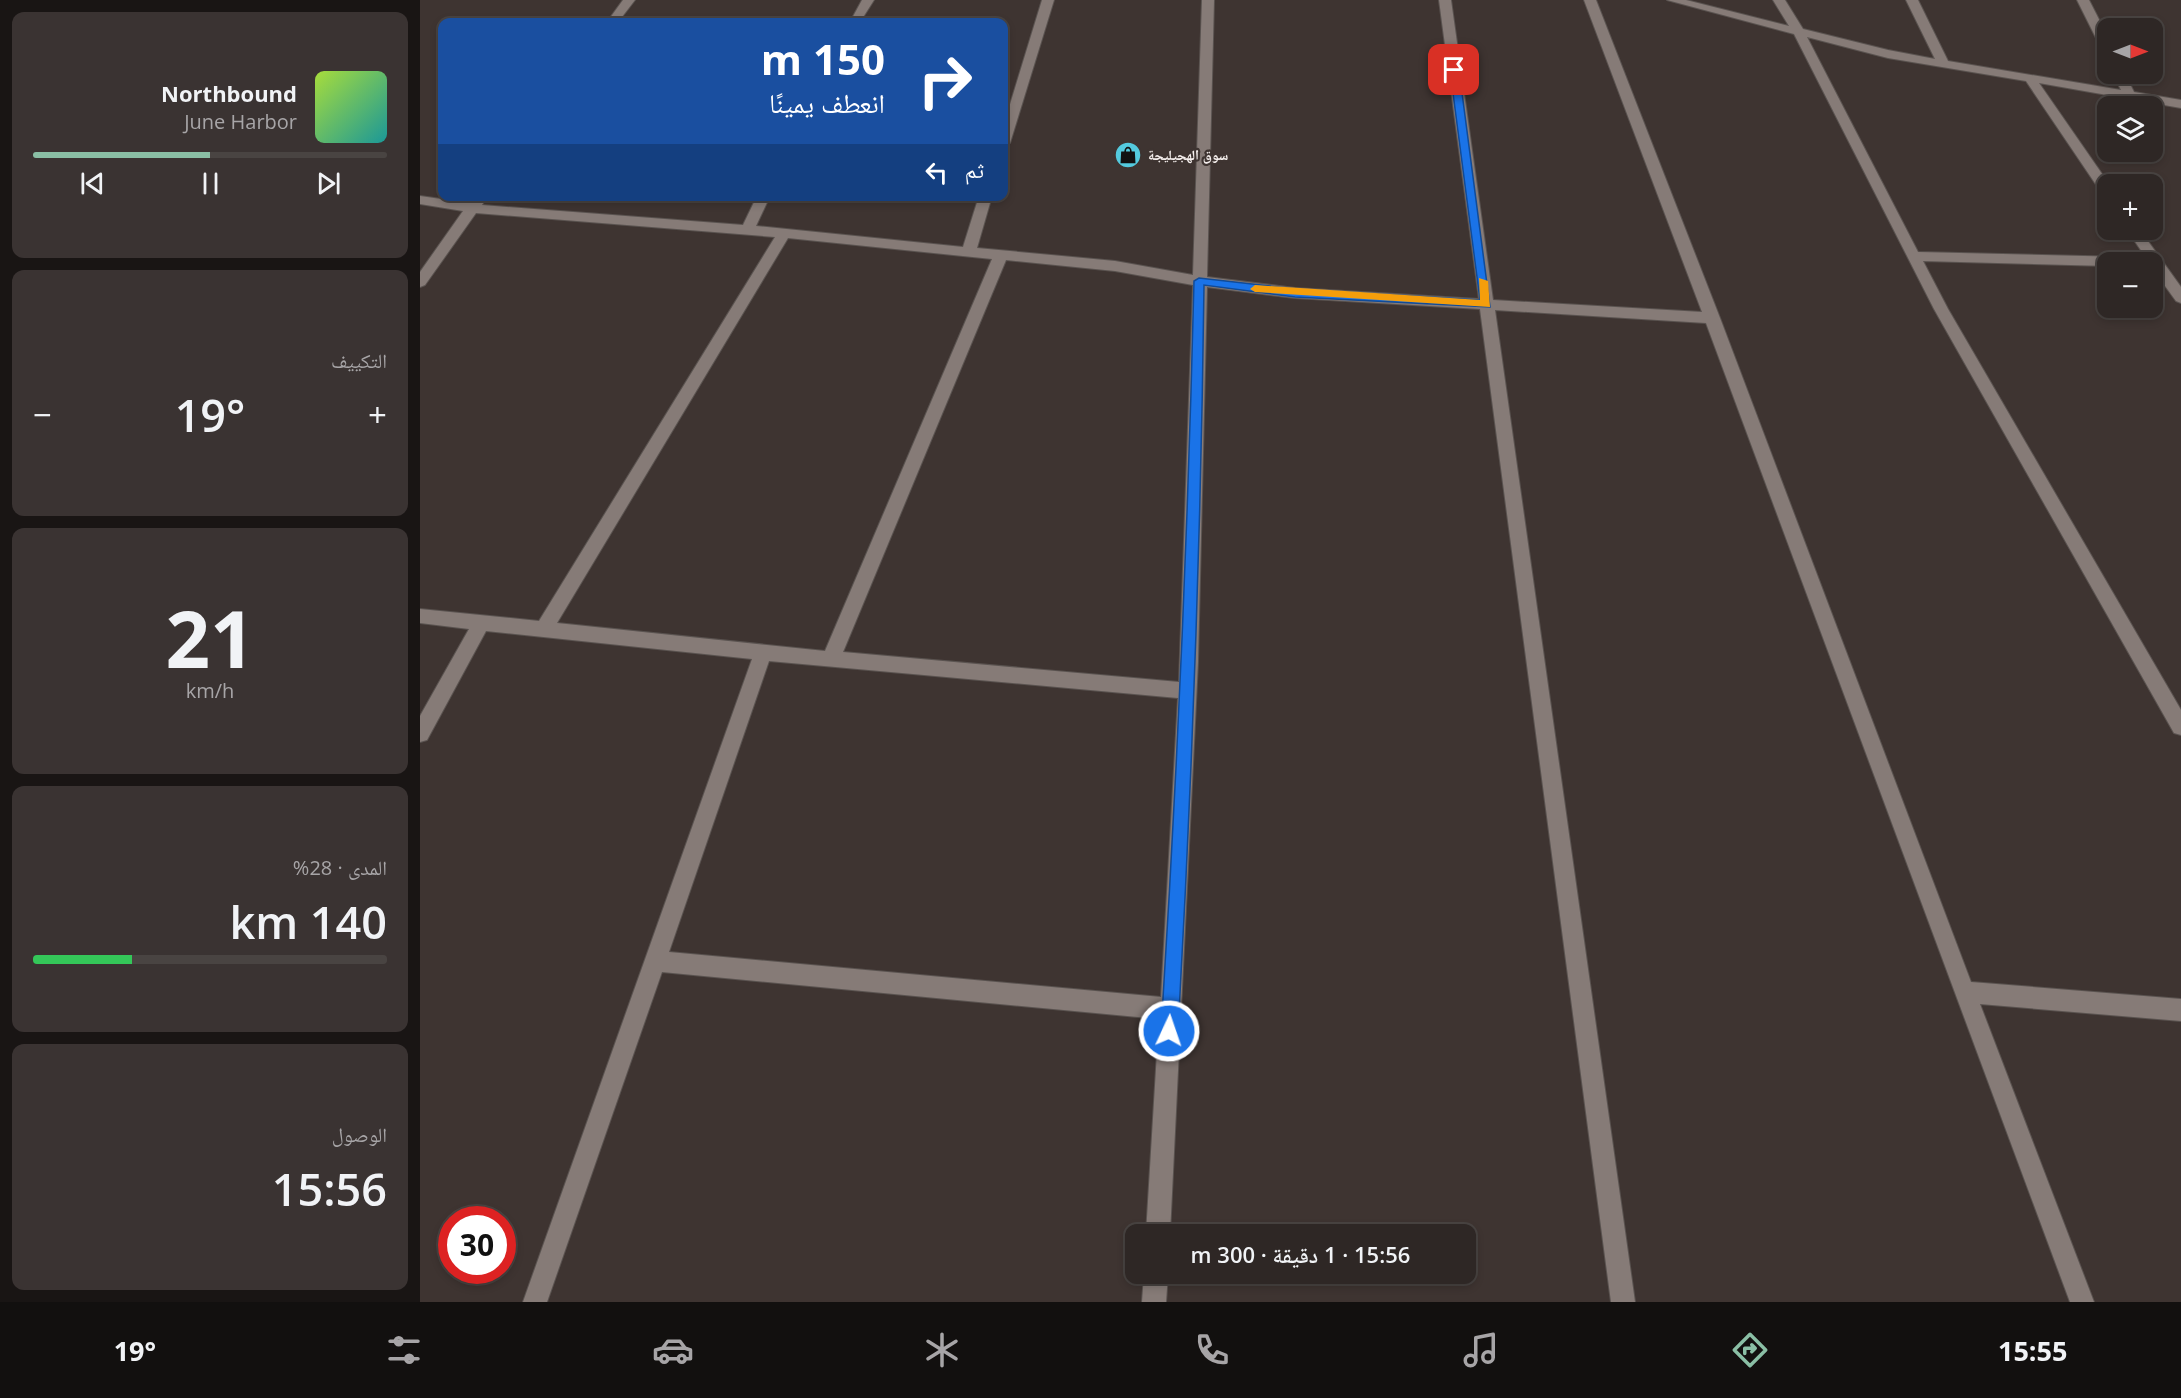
<!DOCTYPE html>
<html lang="ar">
<head>
<meta charset="utf-8">
<style>
	:root { --surface:#2e2725; --page:#3a3332; --text:#f1f3f6; --muted:#a7a5a7; --line:#494442; --accent:#8abfa5 }
	body { margin:0; font-family:"Open Sans","Noto Naskh Arabic",sans-serif; background:var(--page); color:var(--text); direction:rtl; height:100vh; display:flex; flex-direction:column; font-size:22px; white-space:nowrap }
	* { box-sizing:border-box; margin:0 }
	p { font-size:20px; color:var(--muted) }
	.icon { flex:none; width:33px; height:33px; fill:none; stroke:currentColor; stroke-width:2; stroke-linecap:round; stroke-linejoin:round }
	.map { position:relative; flex:1; overflow:hidden; direction:ltr }
	.details { display:flex; flex-direction:column; gap:12px; padding:12px; background:#191514; width:420px }
	.details>* { flex:none }
	.guide { position:absolute; left:18px; top:18px; width:570px; height:183px; border-radius:12px; box-shadow:0 3px 9px #0003,0 0 0 2px var(--line); direction:rtl; background:#1a4fa0; color:#fff; overflow:hidden }
	.needle { width:39px; rotate:90deg }
	.tools { position:absolute; left:1677px; top:18px; display:grid; gap:12px }
	.tools a { display:grid; place-items:center; width:66px; height:66px; border-radius:12px; background:var(--surface); box-shadow:0 3px 9px #0003,0 0 0 2px var(--line); font-size:30px }
	.speed { position:absolute; left:18px; top:1206px; display:flex; gap:12px; font-size:30px; font-weight:700; text-align:center }
	.speed>* { display:grid; place-content:center; width:78px; height:78px; border-radius:50%; background:var(--surface); box-shadow:0 3px 9px #0003,0 0 0 2px var(--line); line-height:1 }
	.speed .limit { border:9px solid #d22; background:#fff; color:#111 }
	.pin { position:absolute; display:grid; place-items:center; width:51px; height:51px; color:#fff; margin:-26px; border-radius:12px; box-shadow:0 3px 9px #0006 }
	.me { position:absolute; width:66px; margin:-33px; rotate:3deg; stroke-linejoin:round; filter:drop-shadow(0 0 4px #0008) }
	.turn { display:flex; align-items:center; gap:21px; height:126px; padding:0 24px; font-size:27px }
	.turn .icon { width:78px; height:78px; stroke-width:2.5 }
	.turn b { display:block; font-size:42px; line-height:51px }
	.then { display:flex; align-items:center; height:57px; padding:0 24px; background:#0003; gap:12px; font-size:22px }
	.big { font-size:45px; font-weight:600; line-height:1.1 }
	.details .card { flex:1; display:flex; flex-direction:column; justify-content:center; gap:9px; min-width:0; padding:0 21px; border-radius:12px; background:var(--page) }
	.details .dial { align-items:center; gap:0 }
	.dial b { font-size:78px; line-height:1 }
	.song { display:flex; align-items:center; gap:18px }
	.cover { width:72px; height:72px; border-radius:9px; background:linear-gradient(135deg,hsl(80 70% 55%),hsl(180 70% 35%)) }
	.played { height:6px; border-radius:3px; background:linear-gradient(90deg,var(--accent) 50%,var(--line) 50%) }
	.keys { display:flex; justify-content:space-around; direction:ltr }
	.heat { display:flex; justify-content:space-between; align-items:center; font-size:33px; direction:ltr }
	.charge { height:9px; border-radius:4px; background:linear-gradient(90deg,#34c759 28%,var(--line) 0) }
	.trip { position:absolute; left:705px; top:1224px; width:351px; height:60px; border-radius:12px; background:var(--surface); box-shadow:0 3px 9px #0003,0 0 0 2px var(--line); font-weight:600; line-height:60px; text-align:center; direction:rtl }
	.tab-bar { display:flex; height:96px; justify-content:space-around; align-items:center; background:#12100f; color:var(--muted) }
	.tab-bar .icon { width:42px; height:42px }
	.tab-bar .selected { color:var(--accent) }
	.tab-bar b { font-size:27px; color:var(--text) }
	main { display:flex; flex:1; min-height:0 }
	.map>svg:first-child { display:block }
	.lines { fill:none; stroke-linecap:round; stroke-linejoin:round }
	.minor-casing { stroke:#5a5350; stroke-width:2 }
	.minor { fill:#867b77; fill-rule:evenodd }
	.route { fill:#1a73e8; stroke:#114b97; stroke-width:1.5 }
	.slow { fill:#f59e0b }
	.labels { text-anchor:middle; stroke-width:4.5; stroke-linejoin:round; paint-order:stroke }
	.far-poi-label { font-size:14px; font-weight:bold; fill:#f5efed; stroke:#3e3431; text-anchor:start }
</style>
</head>
<body>
<main>
<div class="map">
<svg width="1761" height="1302" viewBox="0 0 1761 1302">
	<rect width="100%" height="100%" fill="#3e3431"/>
	<g class="lines">
		<defs>
			<path id="minor" d="M 203,0 L 215,0 L 198,22 L 187,22 Z
				M 442,0 L 454,0 L 440,22 L 430,22 Z
				M 622,0 L 634,0 L 590,143 L 584,147 L 584,124 Z
				M 782,0 L 794,0 L 787,277 L 875,288 L 1059,299 L 1019,0 L 1031,0 L 1073,300 L 1282,312 L 1164,0 L 1176,0 L 1300,318 L 1551,982 L 1761,999 L 1761,1021 L 1560,1004 L 1674,1302 L 1650,1302 L 1286,323 L 1075,310 L 1215,1302 L 1191,1302 L 1060,309 L 875,298 L 787,287 L 778,662 L 750,1234 L 726,1234 L 739,1019 L 242,972 L 127,1302 L 103,1302 L 332,659 L 66,631 L 7,740 L 0,742 L 0,716 L 49,629 L 0,623 L 0,609 L 119,621 L 355,237 L 56,213 L 5,285 L 0,287 L 0,272 L 43,211 L 0,204 L 0,196 L 49,203 L 53,197 L 61,196 L 65,200 L 62,205 L 323,225 L 337,196 L 350,196 L 336,226 L 543,247 L 559,196 L 572,196 L 557,248 L 695,261 L 773,275 ZM 368,238 L 572,259 L 405,651 L 137,623 ZM 586,260 L 695,271 L 773,285 L 759,682 L 423,652 ZM 349,661 L 758,698 L 741,997 L 249,952 Z
				M 1247,0 L 1266,0 L 1369,26 L 1353,0 L 1365,0 L 1383,29 L 1468,50 L 1515,59 L 1486,0 L 1498,0 L 1528,61 L 1701,90 L 1693,74 L 1705,74 L 1714,92 L 1761,100 L 1761,108 L 1619,83 L 1689,184 L 1688,196 L 1683,195 L 1606,81 L 1468,58 L 1387,37 L 1498,252 L 1706,257 L 1713,262 L 1688,262 L 1688,266 L 1503,261 L 1528,309 L 1761,710 L 1761,735 L 1754,733 L 1514,309 L 1374,34 Z
				M 1657,0 L 1669,0 L 1688,37 L 1688,53 L 1682,50 Z
				M 1707,230 L 1720,230 L 1761,287 L 1761,303 L 1756,301 L 1732,268 L 1732,262 L 1729,262 Z
				M 724,1274 L 748,1274 L 746,1302 L 722,1302 Z"/>
		</defs>
		<!-- minor casing -->
		<use href="#minor" class="minor-casing"/>
		<!-- minor -->
		<use href="#minor" class="minor"/>
	</g>
	<!-- route -->
	<path class="route" d="M 1034,67 L 1039,70 L 1070,307 L 875,297 L 784,285 C 781,534 772,783 758,1031 L 755,1037 L 749,1040 L 744,1037 L 741,1031 C 757,781 768,532 774,281 L 779,278 L 875,289 L 1060,300 L 1030,70 Z"/>
	<!-- slow -->
	<path class="slow" d="M 1059,278 L 1068,281 L 1070,307 L 835,292 L 830,289 L 835,285 L 1060,300 Z"/>
	<!-- icons -->
	<defs>
		<symbol id="shop-disc" viewBox="-11 -11 22 22"><circle r="9.5" fill="#54cade" stroke="#3e3431"/><path d="M-5-2.5h2.3a2.7 3.5 0 0 1 5.4 0H5L5.5 6h-11ZM-1.5-2.5h3a1.5 2.3 0 0 0-3 0Z" fill="#111"/></symbol>
	</defs>
	<g fill-rule="evenodd">
		<use href="#shop-disc" x="693" y="140" width="30" height="30"/>
	</g>
	<g class="labels">
		<!-- far-poi labels -->
		<g class="far-poi-label">
			<text x="728" y="160">سوق الهجيليجة</text>
		</g>
	</g>
</svg>
<div class="tools">
<a><svg class="needle" viewBox="-14 -14 28 28"><path d="M0-13l5 13h-10z" fill="#e53935"/><path d="M0 13l5-13h-10z" fill="#a7a5a7"/></svg></a>
<a><svg class="icon" aria-label="layers" viewBox="0 0 24 24"><path d="M12 4l9 5-9 5-9-5zM3 14l9 5 9-5"/></svg></a>
<a>+</a>
<a>−</a>
</div>
<div class="speed"><div class="limit">30</div></div>
<div class="pin" style="left:1034px;top:70px;background:#d93025"><svg class="icon" aria-label="arrive" viewBox="0 0 24 24"><path d="M6 21V4h12l-3 4 3 4H6"/></svg></div>
<svg class="me" style="left:749px;top:1031px" viewBox="-20 -20 40 40"><circle r="17" fill="#1a73e8" stroke="#fff" stroke-width="3"/><path d="M0-11L8 9 0 5-8 9z" fill="#fff"/></svg>
<div class="trip">15:56 · 1 دقيقة · 300 m</div>
<div class="guide">
<div class="turn"><svg class="icon" aria-label="right" viewBox="0 0 24 24"><path d="M7 20v-9h11M14 6l5 5-5 5"/></svg><div><b>150 m</b>انعطف يمينًا</div></div>
<div class="then">ثم<svg class="icon" aria-label="left" viewBox="0 0 24 24"><path d="M17 20v-9H6M10 6l-5 5 5 5"/></svg></div>
</div>
</div>
<section class="details">
<div class="card">
<div class="song"><i class="cover"></i><div><b>Northbound</b><p>June Harbor</p></div></div>
<div class="played"></div>
<div class="keys"><svg class="icon" aria-label="previous" viewBox="0 0 24 24"><path d="M18 5L8 12l10 7zM5 5v14"/></svg><svg class="icon" aria-label="pause" viewBox="0 0 24 24"><path d="M8 5v14M16 5v14"/></svg><svg class="icon" aria-label="next" viewBox="0 0 24 24"><path d="M6 5l10 7-10 7zM19 5v14"/></svg></div>
</div>
<div class="card"><p>التكييف</p>
<div class="heat"><a>−</a><b class="big">19°</b><a>+</a></div>
</div>
<div class="card dial"><b>21</b><p>km/h</p></div>
<div class="card"><p>المدى · 28%</p><b class="big">140 km</b><div class="charge"></div></div>
<div class="card"><p>الوصول</p><b class="big">15:56</b></div>
</section>
</main>
<nav class="tab-bar">
<b>15:55</b>
<svg class="icon selected" aria-label="directions" viewBox="0 0 24 24"><path d="M12 3l9 9-9 9-9-9zM9 14v-3h6M13 9l2 2-2 2"/></svg>
<svg class="icon" aria-label="music" viewBox="0 0 24 24"><path d="M9 18V5l10-2v13"/><circle cx="6" cy="18" r="3"/><circle cx="16" cy="16" r="3"/></svg>
<svg class="icon" aria-label="phone" viewBox="0 0 24 24"><path d="M5 4h4l2 5-3 2q2 4 5 5l2-3 5 2v4C11 20 4 13 5 4z"/></svg>
<svg class="icon" aria-label="climate" viewBox="0 0 24 24"><path d="M12 3v18M4 7l16 10M4 17L20 7"/></svg>
<svg class="icon" aria-label="car" viewBox="0 0 24 24"><path d="M5 17H2v-5l4-1 3-4h7l3 4 3 1v5h-3M9 17h6M6 11h13"/><circle cx="7" cy="17" r="2"/><circle cx="17" cy="17" r="2"/></svg>
<svg class="icon" aria-label="filters" viewBox="0 0 24 24"><path d="M4 7h16M4 17h16"/><circle cx="9" cy="7" r="2"/><circle cx="15" cy="17" r="2"/></svg>
<b>19°</b>
</nav>
</body>
</html>
